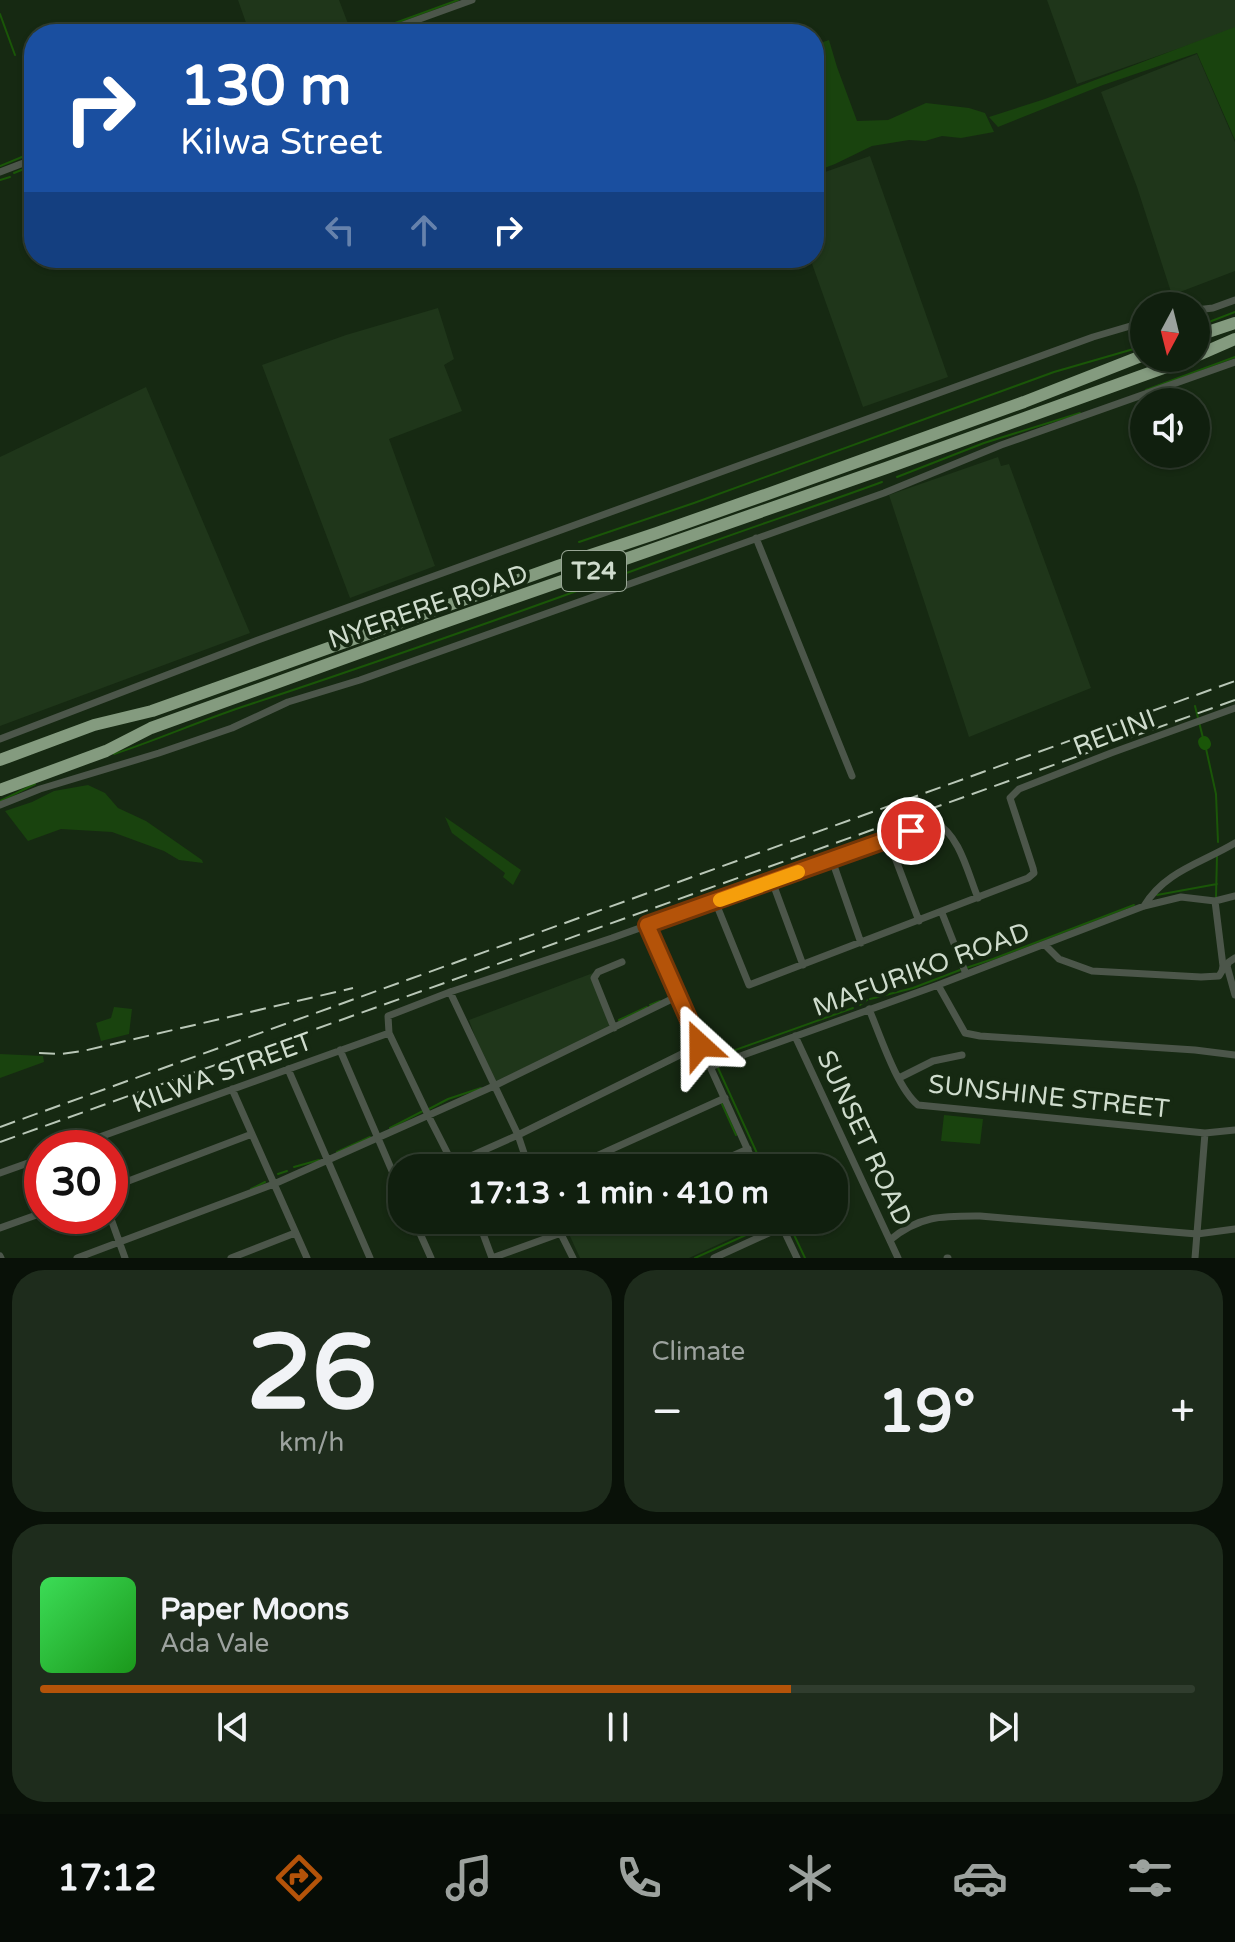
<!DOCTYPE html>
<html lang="en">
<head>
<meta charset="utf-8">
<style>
	:root { --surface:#101f0e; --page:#1e2c1c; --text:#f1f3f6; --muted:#9ca29e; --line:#303d2e; --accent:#b45309 }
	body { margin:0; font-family:"Varela Round",sans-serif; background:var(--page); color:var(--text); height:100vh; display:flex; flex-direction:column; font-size:30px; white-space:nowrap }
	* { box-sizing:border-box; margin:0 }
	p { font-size:26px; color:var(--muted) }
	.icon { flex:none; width:44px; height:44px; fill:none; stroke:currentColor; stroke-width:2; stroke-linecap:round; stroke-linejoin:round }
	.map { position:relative; height:1258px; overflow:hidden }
	.details { display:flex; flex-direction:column; gap:12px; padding:12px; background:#091108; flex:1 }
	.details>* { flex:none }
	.banner { position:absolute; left:24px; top:24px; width:800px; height:244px; border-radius:32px; box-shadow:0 2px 6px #0004,0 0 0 2px var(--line); background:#1a4fa0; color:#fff; overflow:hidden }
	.needle { width:52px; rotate:187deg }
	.tools { position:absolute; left:1130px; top:292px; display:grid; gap:16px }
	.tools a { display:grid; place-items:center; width:80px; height:80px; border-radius:50%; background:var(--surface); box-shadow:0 2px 6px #0004,0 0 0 2px var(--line); font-size:40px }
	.speed { position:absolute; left:24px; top:1130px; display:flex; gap:16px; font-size:40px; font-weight:700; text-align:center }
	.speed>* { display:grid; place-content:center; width:104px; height:104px; border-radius:50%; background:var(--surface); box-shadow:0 2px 6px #0004,0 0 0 2px var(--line); line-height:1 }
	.speed .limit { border:12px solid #d22; background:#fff; color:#111 }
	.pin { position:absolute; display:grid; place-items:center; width:68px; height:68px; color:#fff; margin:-34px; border:4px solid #fff; border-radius:50%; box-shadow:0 2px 8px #0007 }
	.me { position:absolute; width:88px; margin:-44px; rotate:336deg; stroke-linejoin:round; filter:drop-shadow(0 0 6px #0008) }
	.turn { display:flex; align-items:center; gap:28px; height:168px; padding:0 24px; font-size:36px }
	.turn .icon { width:104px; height:104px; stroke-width:2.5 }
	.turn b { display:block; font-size:56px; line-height:68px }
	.lanes { display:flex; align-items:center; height:76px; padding:0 24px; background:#0003; justify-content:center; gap:40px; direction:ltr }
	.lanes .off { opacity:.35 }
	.big { font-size:60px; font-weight:800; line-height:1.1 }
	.details .widget { flex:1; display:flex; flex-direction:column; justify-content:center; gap:12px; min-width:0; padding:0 28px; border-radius:32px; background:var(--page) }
	.details .dial { align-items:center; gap:0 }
	.dial b { font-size:104px; line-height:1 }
	.song { display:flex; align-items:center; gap:24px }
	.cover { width:96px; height:96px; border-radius:12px; background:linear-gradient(135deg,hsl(130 70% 55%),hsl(120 70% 35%)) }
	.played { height:8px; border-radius:4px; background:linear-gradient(90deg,var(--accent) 65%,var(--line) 65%) }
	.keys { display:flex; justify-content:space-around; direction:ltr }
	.heat { display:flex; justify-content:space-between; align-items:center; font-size:44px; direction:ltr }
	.details .tiles { flex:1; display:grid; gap:12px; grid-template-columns:1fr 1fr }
	.widget:last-child { grid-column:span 2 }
	.trip { position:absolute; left:388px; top:1154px; width:460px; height:80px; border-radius:32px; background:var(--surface); box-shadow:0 2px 6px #0004,0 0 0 2px var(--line); font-weight:800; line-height:80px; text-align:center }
	.menu { display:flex; height:128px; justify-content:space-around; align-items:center; background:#060c06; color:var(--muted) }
	.menu .icon { width:56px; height:56px }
	.menu .selected { color:var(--accent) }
	.menu b { font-size:36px; color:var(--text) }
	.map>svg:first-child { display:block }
	.built { fill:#1f361a }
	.green { fill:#19430e }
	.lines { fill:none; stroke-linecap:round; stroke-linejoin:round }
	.stream { stroke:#1a5608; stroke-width:2 }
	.river { stroke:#1a5608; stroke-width:12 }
	.street { stroke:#4c564a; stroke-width:7 }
	.highway { stroke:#849b7f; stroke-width:12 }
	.rail { stroke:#b9c7b7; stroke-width:2; stroke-dasharray:16 8; stroke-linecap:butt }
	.route-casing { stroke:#753606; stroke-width:20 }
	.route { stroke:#b45309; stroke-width:14 }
	.slow { stroke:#f59e0b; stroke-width:14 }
	.labels { text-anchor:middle; stroke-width:8; stroke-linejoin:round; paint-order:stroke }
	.shield { fill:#162912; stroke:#98a695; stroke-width:2 }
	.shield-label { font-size:24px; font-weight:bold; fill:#cfdccd }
	.street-label { font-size:26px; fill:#cfdccd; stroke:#162912 }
</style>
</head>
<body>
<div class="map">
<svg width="1235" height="1258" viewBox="0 0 1235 1258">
	<rect width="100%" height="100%" fill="#162912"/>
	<!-- built -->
	<path class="built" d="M 238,0 L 339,0 L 352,34 L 250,34 Z
		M 1047,0 L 1235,0 L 1235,29 L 1077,84 Z
		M 1197,54 L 1235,142 L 1235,271 L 1172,295 L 1137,187 L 1101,92 Z
		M 870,156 L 948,377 L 863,407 L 810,258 L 814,258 L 814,176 Z
		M 438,308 L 454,359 L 444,365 L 462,411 L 389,439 L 435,566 L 350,598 L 262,365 L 346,335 Z
		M 146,387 L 250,633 L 0,726 L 0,457 Z
		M 998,457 L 1001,466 L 1009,464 L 1091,688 L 969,737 L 889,495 Z
		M 593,973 L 610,1028 L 492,1083 L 469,1020 Z
		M 597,1220 L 771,1220 L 689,1258 L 580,1258 L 569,1234 Z"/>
	<!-- green -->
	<path class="green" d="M 1235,27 L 1235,140 L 1197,53 L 1103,85 L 998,127 L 989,117 L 1045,99 Z
		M 829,40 L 837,67 L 857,121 L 888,120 L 926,103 L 969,108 L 985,113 L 994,132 L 961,138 L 942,136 L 925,141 L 909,140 L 872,146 L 835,164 L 814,172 L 814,45 Z
		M 88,785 L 105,793 L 118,808 L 146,821 L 202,860 L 203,863 L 179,860 L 164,851 L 112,832 L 61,829 L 28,841 L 5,811 L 32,802 L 54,791 Z
		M 445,817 L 521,870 L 513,885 L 503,877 L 505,873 L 452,833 Z
		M 114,1007 L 132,1009 L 129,1034 L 101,1041 L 96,1023 L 111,1018 Z
		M 0,1054 L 43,1056 L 44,1062 L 0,1078 Z
		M 944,1115 L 983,1119 L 980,1144 L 941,1141 Z"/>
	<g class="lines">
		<!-- stream -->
		<path class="stream" d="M 0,14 L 15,55
			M 365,34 L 458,0
			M 0,166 L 34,152
			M 14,173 L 34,165
			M 0,180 L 10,177
			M 1196,327 L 1235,312
			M 1146,390 L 1235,357
			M 897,477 L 984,443 L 1080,413
			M 579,542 L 694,503 L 1054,372 L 1144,346
			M 1195,706 L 1204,742
			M 1205,744 L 1216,794 L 1218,842
			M 114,754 C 160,739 204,719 251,704 C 397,656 542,604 687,551 C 751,527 817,506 882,482
			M 0,801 L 35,784
			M 1157,895 L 1217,884
			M 1216,897 L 1217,855
			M 654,931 L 661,948
			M 966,968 L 993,959 L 1134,905
			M 870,999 L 913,988 L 960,970
			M 650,1005 L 660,1001
			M 860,1005 L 867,1000
			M 683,1016 L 695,1043
			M 619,1020 L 647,1007
			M 697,1049 L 705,1065
			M 710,1059 L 853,1008
			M 718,1068 L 761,1162
			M 722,1104 L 736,1135
			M 429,1109 L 448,1099 L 481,1088
			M 390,1128 L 423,1111
			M 337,1152 L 370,1137
			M 294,1167 L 319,1160
			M 278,1174 L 287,1171
			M 251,1189 L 265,1182
			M 787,1220 L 805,1258
			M 695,1258 L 775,1222"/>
		<!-- river -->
		<path class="river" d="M 1204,742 L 1205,744"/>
		<!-- street -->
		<path class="street" d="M 378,34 L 472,0
			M 0,172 L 34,159
			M 1196,310 L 1213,308 L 1235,300
			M 756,538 L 852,776
			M 0,739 L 258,640 L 1093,337 L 1144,322
			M 0,805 L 40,789 L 159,753 L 232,728 L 288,702 L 360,680 L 691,562 L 884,493 L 1001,445 L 1235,362
			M 888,839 L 919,921
			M 832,860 L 861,943
			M 772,881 L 803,965
			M 715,901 L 749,985 L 1028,878 L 1034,873 L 1033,868 L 1010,798 L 1019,789 L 1111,753 L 1235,708
			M 1144,906 C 1165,871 1202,863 1235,843
			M 942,913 L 966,974
			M 647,925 L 678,996 L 756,1168
			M 1045,945 L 1059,959 L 1092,971 L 1201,977 L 1219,976 L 1222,971 L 1223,966 L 1215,901
			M 1235,958 L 1229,962 L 1227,966 L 1235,995
			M 938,985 L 965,1033 L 980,1036 L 1195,1050 L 1235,1055
			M 450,992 L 518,1135 L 529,1168
			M 869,1009 C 880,1035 897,1088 918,1105 L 1205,1133 L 1235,1130
			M 614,1028 L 594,978 L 598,972 L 622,962
			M 795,1036 L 898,1258
			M 340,1050 L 402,1194
			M 710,1067 L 938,985 L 1144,906 L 1181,897 L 1215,901 L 1235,896
			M 288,1069 L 370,1258
			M 899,1078 L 933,1061 L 962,1055
			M 232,1089 L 307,1258
			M 69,1148 L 389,1033
			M 453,1164 L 518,1135 L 700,1045
			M 455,1168 L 428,1115 L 389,1033 L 388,1016 L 450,992 L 612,938 L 935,822 C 960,835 968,874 978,898
			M 570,1168 L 725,1098
			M 705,1168 L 748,1149
			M 0,1173 L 42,1158
			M 110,1188 L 252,1134
			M 110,1216 L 125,1258
			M 414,1220 L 431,1258
			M 478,1220 L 492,1258
			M 554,1220 L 573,1258
			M 779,1220 L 797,1258
			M 0,1228 L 42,1213
			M 890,1240 C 920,1215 943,1216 980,1216 L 1197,1234 L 1235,1229
			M 0,1256 L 1,1258
			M 77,1258 L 274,1184 L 494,1086 L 678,996
			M 231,1258 L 295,1233
			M 492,1258 L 561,1233 L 591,1220
			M 714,1258 L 782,1227
			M 947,1258 L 948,1258
			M 1195,1258 L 1205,1133"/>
		<!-- highway -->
		<path class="highway" d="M 1196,336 L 1235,323
			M 1196,356 L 1235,339
			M 0,760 L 94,725 L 152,711 L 558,566 L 657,533 L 762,496 L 1024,402 L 1144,355
			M 0,790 L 106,751 L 151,728 L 436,625 L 886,468 L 1191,358"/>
		<!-- rail -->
		<path class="rail" d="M 39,1053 L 61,1054 L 83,1051 L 353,988
			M 0,1127 L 1235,681
			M 0,1142 L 1235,700"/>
	</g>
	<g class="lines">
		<defs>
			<path id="route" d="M 700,1045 L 647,925 L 911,831"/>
		</defs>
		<!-- route casing -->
		<use href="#route" class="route-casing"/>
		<!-- route -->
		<use href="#route" class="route"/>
		<!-- slow -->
		<path class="slow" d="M 720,900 L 798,872"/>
	</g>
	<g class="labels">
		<!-- shield labels -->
		<rect class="shield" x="562" y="551" width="64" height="40" rx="6"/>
		<g class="shield-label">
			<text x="594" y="579">T24</text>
		</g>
		<!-- street labels -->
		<g class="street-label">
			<text transform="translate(428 606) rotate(-19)" y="9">NYERERE ROAD</text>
			<text transform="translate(1114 732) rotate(-21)" y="9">RELINI</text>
			<text transform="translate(921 969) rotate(-20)" y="9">MAFURIKO ROAD</text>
			<text transform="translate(222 1072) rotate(-20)" y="9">KILWA STREET</text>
			<text transform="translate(1049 1096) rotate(6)" y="9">SUNSHINE STREET</text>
			<text transform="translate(865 1138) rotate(65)" y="9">SUNSET ROAD</text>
		</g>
	</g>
</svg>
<div class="tools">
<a><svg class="needle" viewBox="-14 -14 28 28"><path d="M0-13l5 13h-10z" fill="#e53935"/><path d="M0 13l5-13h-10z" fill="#9ca29e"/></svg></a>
<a><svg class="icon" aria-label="sound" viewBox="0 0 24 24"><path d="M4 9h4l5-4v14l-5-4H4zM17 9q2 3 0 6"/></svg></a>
</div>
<div class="speed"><div class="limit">30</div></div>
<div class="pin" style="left:911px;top:831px;background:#d93025"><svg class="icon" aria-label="arrive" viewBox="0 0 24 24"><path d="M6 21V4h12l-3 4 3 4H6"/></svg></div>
<svg class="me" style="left:700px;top:1045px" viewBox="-20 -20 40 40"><path d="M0-17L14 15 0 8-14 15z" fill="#b45309" stroke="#fff" stroke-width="4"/></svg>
<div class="trip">17:13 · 1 min · 410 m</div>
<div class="banner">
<div class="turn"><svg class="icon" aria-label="right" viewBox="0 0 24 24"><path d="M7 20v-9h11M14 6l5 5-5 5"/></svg><div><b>130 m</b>Kilwa Street</div></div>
<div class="lanes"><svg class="icon off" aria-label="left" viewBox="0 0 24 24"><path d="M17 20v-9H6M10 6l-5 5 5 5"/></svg><svg class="icon off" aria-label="ahead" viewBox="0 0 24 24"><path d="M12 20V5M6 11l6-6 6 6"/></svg><svg class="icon" aria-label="right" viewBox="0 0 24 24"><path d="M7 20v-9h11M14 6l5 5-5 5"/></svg></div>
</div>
</div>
<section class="details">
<div class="tiles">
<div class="widget dial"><b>26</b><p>km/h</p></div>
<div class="widget"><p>Climate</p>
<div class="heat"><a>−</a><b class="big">19°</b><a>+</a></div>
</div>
<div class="widget">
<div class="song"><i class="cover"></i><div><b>Paper Moons</b><p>Ada Vale</p></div></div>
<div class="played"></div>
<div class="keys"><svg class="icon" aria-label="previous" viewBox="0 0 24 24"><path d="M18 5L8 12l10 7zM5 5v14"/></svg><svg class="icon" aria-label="pause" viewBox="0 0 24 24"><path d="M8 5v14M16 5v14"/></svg><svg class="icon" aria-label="next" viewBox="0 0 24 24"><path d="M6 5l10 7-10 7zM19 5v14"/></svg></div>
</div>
</div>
</section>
<nav class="menu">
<b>17:12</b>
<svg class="icon selected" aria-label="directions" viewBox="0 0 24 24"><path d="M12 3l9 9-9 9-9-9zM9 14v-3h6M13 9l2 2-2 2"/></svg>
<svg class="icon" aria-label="music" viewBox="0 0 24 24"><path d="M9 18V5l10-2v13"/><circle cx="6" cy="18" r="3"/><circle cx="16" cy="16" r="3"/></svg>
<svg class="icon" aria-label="phone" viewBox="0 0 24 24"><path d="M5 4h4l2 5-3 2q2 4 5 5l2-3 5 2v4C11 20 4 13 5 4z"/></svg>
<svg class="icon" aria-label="climate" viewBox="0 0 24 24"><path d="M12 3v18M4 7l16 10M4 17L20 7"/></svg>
<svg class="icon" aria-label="car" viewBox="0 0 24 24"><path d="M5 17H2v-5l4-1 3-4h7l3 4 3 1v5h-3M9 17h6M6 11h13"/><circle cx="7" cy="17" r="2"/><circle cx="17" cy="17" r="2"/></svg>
<svg class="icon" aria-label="filters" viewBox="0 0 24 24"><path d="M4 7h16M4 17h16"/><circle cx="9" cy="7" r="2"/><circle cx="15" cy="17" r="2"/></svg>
</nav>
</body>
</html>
